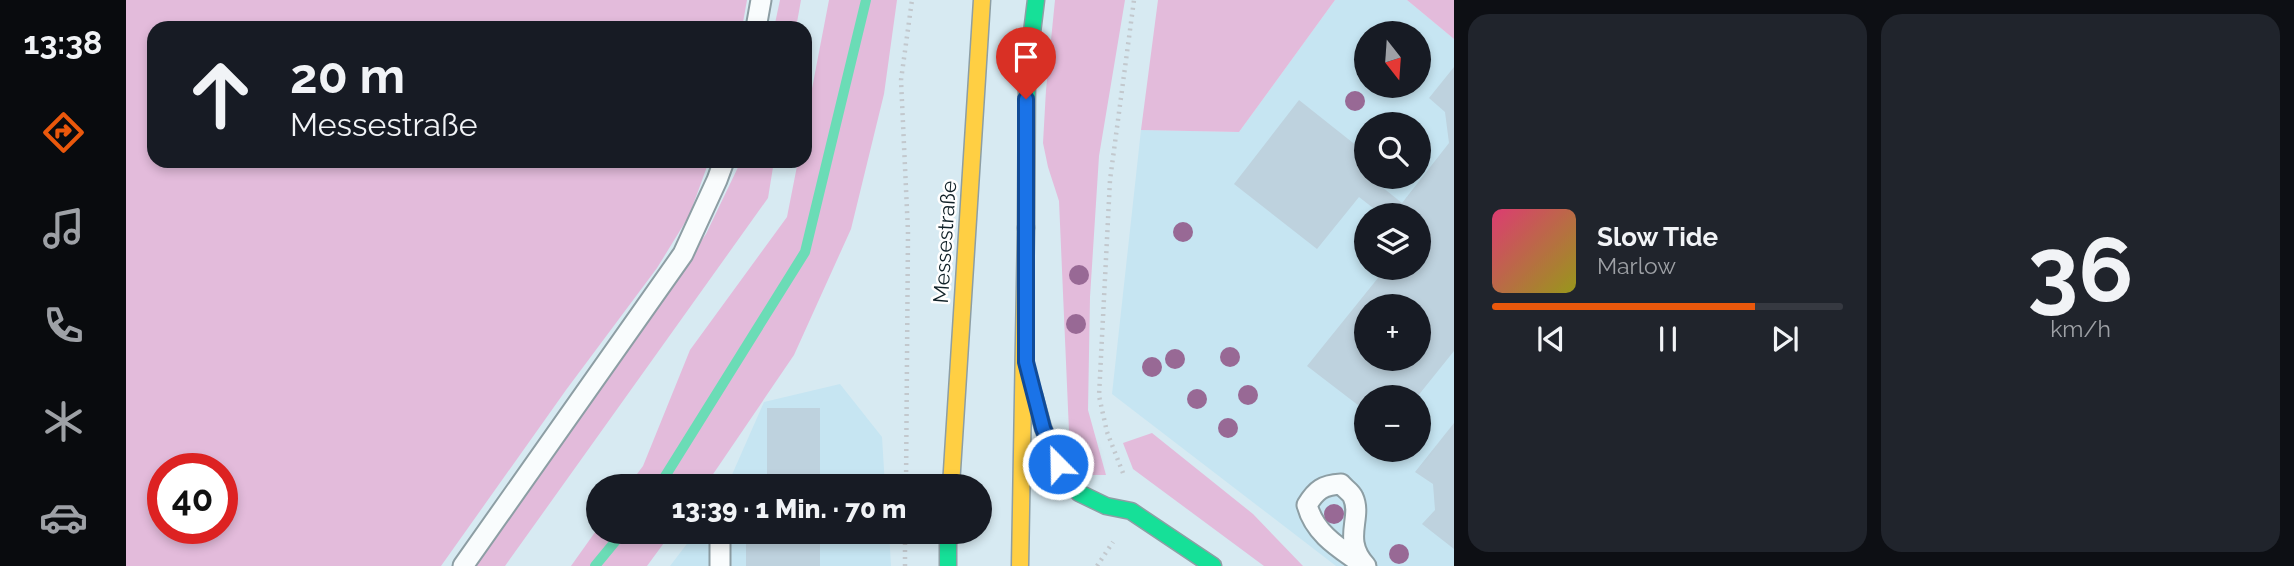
<!DOCTYPE html>
<html lang="de">
<head>
<meta charset="utf-8">
<style>
	:root { --surface:#171b24; --page:#20242c; --text:#f1f3f6; --muted:#9ea1a6; --line:#363941; --accent:#ea580c }
	body { margin:0; font-family:Raleway,sans-serif; background:var(--page); color:var(--text); height:100vh; display:flex; flex-direction:column; font-size:26px; white-space:nowrap }
	* { box-sizing:border-box; margin:0 }
	p { font-size:23px; color:var(--muted) }
	.icon { flex:none; width:38px; height:38px; fill:none; stroke:currentColor; stroke-width:2; stroke-linecap:round; stroke-linejoin:round }
	.map { position:relative; flex:1; overflow:hidden }
	.drawer { display:flex; flex-direction:column; gap:14px; padding:14px; background:#0d0f14; width:840px }
	.drawer>* { flex:none }
	.top-card { position:absolute; left:21px; top:21px; width:665px; height:147px; border-radius:21px; box-shadow:0 4px 10px #0003; background:#171b24; color:var(--text); overflow:hidden }
	.needle { width:46px; rotate:163deg }
	.controls { position:absolute; left:1228px; top:21px; display:grid; gap:14px }
	.controls a { display:grid; place-items:center; width:77px; height:77px; border-radius:50%; background:var(--surface); box-shadow:0 4px 10px #0003; font-size:35px }
	.speed { position:absolute; left:21px; top:453px; display:flex; gap:14px; font-size:35px; font-weight:700; text-align:center }
	.speed>* { display:grid; place-content:center; width:91px; height:91px; border-radius:50%; background:var(--surface); box-shadow:0 4px 10px #0003; line-height:1 }
	.speed .limit { border:10px solid #d22; background:#fff; color:#111 }
	.pin { position:absolute; display:grid; place-items:center; width:60px; height:60px; color:#fff; margin:-72px -30px; border-radius:50% 50% 50% 0; rotate:-45deg; box-shadow:0 0 7px #0007 }
	.pin .icon { rotate:45deg }
	.me { position:absolute; width:77px; margin:-38px; rotate:337deg; stroke-linejoin:round; filter:drop-shadow(0 0 5px #0008) }
	.turn { display:flex; align-items:center; gap:24px; height:147px; padding:0 28px; font-size:32px }
	.turn .icon { width:91px; height:91px; stroke-width:2.5 }
	.turn b { display:block; font-size:49px; line-height:60px }
	.drawer .card { flex:1; display:flex; flex-direction:column; justify-content:center; gap:10px; min-width:0; padding:0 24px; border-radius:21px; background:var(--page) }
	.drawer .dial { align-items:center; gap:0 }
	.dial b { font-size:91px; line-height:1 }
	.song { display:flex; align-items:center; gap:21px }
	.cover { width:84px; height:84px; border-radius:10px; background:linear-gradient(135deg,hsl(340 70% 55%),hsl(60 70% 35%)) }
	.played { height:7px; border-radius:4px; background:linear-gradient(90deg,var(--accent) 75%,var(--line) 75%) }
	.keys { display:flex; justify-content:space-around; direction:ltr }
	.drawer .tiles { flex:1; display:grid; gap:14px; grid-template-columns:repeat(2,1fr) }
	.trip { position:absolute; left:460px; top:474px; width:406px; height:70px; border-radius:35px; background:var(--surface); box-shadow:0 4px 10px #0003; font-weight:800; line-height:70px; text-align:center }
	main { display:flex; flex:1; min-height:0 }
	.dock { display:flex; flex-direction:column; width:126px; justify-content:space-around; align-items:center; background:#090b0e; color:var(--muted) }
	.dock .icon { width:49px; height:49px }
	.dock .current { color:var(--accent) }
	.dock b { font-size:32px; color:var(--text) }
	.map>svg:first-child { display:block }
	.built { fill:#c6e5f2; fill-rule:evenodd }
	.green { fill:#e3bbdb; fill-rule:evenodd }
	.lines { fill:none; stroke-linecap:round; stroke-linejoin:round }
	.stream { stroke:#6bdcb6; stroke-width:10 }
	.building { fill:#bed2de; fill-rule:evenodd }
	.lane-casing { stroke:#8d9ea4; stroke-width:23 }
	.fast-casing { stroke:#8d9ea4; stroke-width:19 }
	.slow-casing { stroke:#8d9ea4; stroke-width:19 }
	.path { stroke:#c2c8cd; stroke-width:4.5; stroke-dasharray:2 5; stroke-linecap:butt }
	.lane { stroke:#f9fcfd; stroke-width:19 }
	.fast { stroke:#16e098; stroke-width:16 }
	.slow { stroke:#ffcf43; stroke-width:16 }
	.tree { fill:#986995 }
	.route-casing { stroke:#114b97; stroke-width:18 }
	.route { stroke:#1a73e8; stroke-width:12 }
	.labels { text-anchor:middle; stroke-width:5; stroke-linejoin:round; paint-order:stroke }
	.street-label { font-size:21px; fill:#102127; stroke:#fff }
</style>
</head>
<body>
<main>
<nav class="dock">
<b>13:38</b>
<svg class="icon current" aria-label="directions" viewBox="0 0 24 24"><path d="M12 3l9 9-9 9-9-9zM9 14v-3h6M13 9l2 2-2 2"/></svg>
<svg class="icon" aria-label="music" viewBox="0 0 24 24"><path d="M9 18V5l10-2v13"/><circle cx="6" cy="18" r="3"/><circle cx="16" cy="16" r="3"/></svg>
<svg class="icon" aria-label="phone" viewBox="0 0 24 24"><path d="M5 4h4l2 5-3 2q2 4 5 5l2-3 5 2v4C11 20 4 13 5 4z"/></svg>
<svg class="icon" aria-label="climate" viewBox="0 0 24 24"><path d="M12 3v18M4 7l16 10M4 17L20 7"/></svg>
<svg class="icon" aria-label="car" viewBox="0 0 24 24"><path d="M5 17H2v-5l4-1 3-4h7l3 4 3 1v5h-3M9 17h6M6 11h13"/><circle cx="7" cy="17" r="2"/><circle cx="17" cy="17" r="2"/></svg>
</nav>
<div class="map">
<svg width="1328" height="566" viewBox="0 0 1328 566">
	<rect width="100%" height="100%" fill="#d7eaf2"/>
	<!-- built -->
	<path class="built" d="M 1209,0 L 1281,0 L 1328,39 L 1328,566 L 1210,566 L 986,394 L 1015,130 L 1113,132 ZM 1241,33 L 1293,33 L 1293,86 L 1241,86 ZM 1241,124 L 1293,124 L 1293,177 L 1241,177 ZM 1241,215 L 1293,215 L 1293,268 L 1241,268 ZM 1241,306 L 1293,306 L 1293,359 L 1241,359 ZM 1241,397 L 1293,397 L 1293,450 L 1241,450 Z
		M 714,384 L 756,437 L 759,486 L 601,486 L 638,402 Z
		M 570,532 L 763,532 L 765,566 L 544,566 Z"/>
	<!-- green -->
	<path class="green" d="M 0,0 L 621,0 L 616,28 L 28,28 L 28,161 L 583,161 L 563,216 L 531,268 L 440,390 L 315,566 L 0,566 ZM 37,469 L 96,469 L 96,528 L 37,528 Z
		M 654,0 L 675,0 L 670,28 L 648,28 Z
		M 703,0 L 771,0 L 758,94 L 725,229 L 668,355 L 579,486 L 502,486 L 517,466 L 564,350 L 661,217 L 672,161 L 679,161 L 679,125 Z
		M 929,0 L 999,0 L 973,156 L 964,297 L 962,410 L 980,475 L 958,475 L 949,460 L 943,431 L 933,201 L 922,167 L 917,143 L 920,90 Z
		M 1032,0 L 1209,0 L 1113,132 L 1015,130 Z
		M 1281,0 L 1328,0 L 1328,39 Z
		M 615,161 L 648,161 L 642,198 L 379,566 L 347,566 L 580,234 Z
		M 1026,433 L 1127,514 L 1177,566 L 1138,566 L 1007,469 L 997,443 Z
		M 472,528 L 472,532 L 546,532 L 521,566 L 445,566 Z"/>
	<g class="lines">
		<!-- stream -->
		<path class="stream" d="M 533,486 L 679,252 L 740,0
			M 469,566 L 497,532"/>
	</g>
	<!-- building -->
	<path class="building" d="M 1328,67 L 1328,351 L 1291,397 L 1241,397 L 1241,412 L 1181,366 L 1260,268 L 1293,268 L 1293,215 L 1256,215 L 1233,197 L 1191,249 L 1108,184 L 1173,100 L 1241,154 L 1241,177 L 1249,177 L 1246,179 L 1276,203 L 1323,143 L 1319,112 L 1303,98 ZM 1241,306 L 1293,306 L 1293,359 L 1241,359 Z
		M 641,408 L 694,408 L 694,486 L 641,486 Z
		M 1328,423 L 1328,549 L 1296,524 L 1309,510 L 1307,484 L 1289,472 Z
		M 620,532 L 694,532 L 694,566 L 620,566 Z"/>
	<g class="lines">
		<defs>
			<path id="lane" d="M 630,28 L 635,0
				M 594,532 L 594,566
				M 337,566 L 557,254 L 591,180 L 598,161
				M 1239,566 C 1215,549 1189,535 1181,505 C 1190,490 1197,485 1215,484 C 1218,488 1225,492 1227,497 C 1237,518 1215,539 1240,566"/>
			<path id="fast" d="M 900,228 L 901,73 L 910,0
				M 908,395 L 917,428 L 932,464 L 953,493 L 980,506 L 1005,511 L 1087,566
				M 822,532 L 822,566"/>
			<path id="slow" d="M 825,486 L 856,0
				M 894,566 L 900,228"/>
		</defs>
		<!-- lane casing -->
		<use href="#lane" class="lane-casing"/>
		<!-- fast casing -->
		<use href="#fast" class="fast-casing"/>
		<!-- slow casing -->
		<use href="#slow" class="slow-casing"/>
		<!-- path -->
		<path class="path" d="M 997,473 L 981,432 L 973,396 L 984,180 L 1008,0
			M 780,486 L 782,232 L 775,80 L 786,0
			M 779,566 L 779,532
			M 971,566 L 987,542"/>
		<!-- lane -->
		<use href="#lane" class="lane"/>
		<!-- fast -->
		<use href="#fast" class="fast"/>
		<!-- slow -->
		<use href="#slow" class="slow"/>
	</g>
	<!-- trees -->
	<g class="tree">
		<circle cx="1229" cy="101" r="10"/>
		<circle cx="1057" cy="232" r="10"/>
		<circle cx="953" cy="275" r="10"/>
		<circle cx="950" cy="324" r="10"/>
		<circle cx="1104" cy="357" r="10"/>
		<circle cx="1049" cy="359" r="10"/>
		<circle cx="1026" cy="367" r="10"/>
		<circle cx="1122" cy="395" r="10"/>
		<circle cx="1071" cy="399" r="10"/>
		<circle cx="1102" cy="428" r="10"/>
		<circle cx="1208" cy="514" r="10"/>
		<circle cx="1273" cy="554" r="10"/>
	</g>
	<g class="lines">
		<defs>
			<path id="route" d="M 900,99 L 900,362 L 917,428 L 932,464"/>
		</defs>
		<!-- route casing -->
		<use href="#route" class="route-casing"/>
		<!-- route -->
		<use href="#route" class="route"/>
	</g>
	<g class="labels">
		<!-- street labels -->
		<g class="street-label">
			<text transform="translate(819 242) rotate(-86)" y="7">Messestraße</text>
		</g>
	</g>
</svg>
<div class="controls">
<a><svg class="needle" viewBox="-14 -14 28 28"><path d="M0-13l5 13h-10z" fill="#e53935"/><path d="M0 13l5-13h-10z" fill="#9ea1a6"/></svg></a>
<a><svg class="icon" aria-label="search" viewBox="0 0 24 24"><circle cx="10" cy="10" r="6"/><path d="M15 15l6 6"/></svg></a>
<a><svg class="icon" aria-label="layers" viewBox="0 0 24 24"><path d="M12 4l9 5-9 5-9-5zM3 14l9 5 9-5"/></svg></a>
<a>+</a>
<a>−</a>
</div>
<div class="speed"><div class="limit">40</div></div>
<div class="pin" style="left:900px;top:99px;background:#d93025"><svg class="icon" aria-label="arrive" viewBox="0 0 24 24"><path d="M6 21V4h12l-3 4 3 4H6"/></svg></div>
<svg class="me" style="left:932px;top:464px" viewBox="-20 -20 40 40"><circle r="17" fill="#1a73e8" stroke="#fff" stroke-width="3"/><path d="M0-11L8 9 0 5-8 9z" fill="#fff"/></svg>
<div class="trip">13:39 · 1 Min. · 70 m</div>
<div class="top-card">
<div class="turn"><svg class="icon" aria-label="ahead" viewBox="0 0 24 24"><path d="M12 20V5M6 11l6-6 6 6"/></svg><div><b>20 m</b>Messestraße</div></div>
</div>
</div>
<section class="drawer">
<div class="tiles">
<div class="card">
<div class="song"><i class="cover"></i><div><b>Slow Tide</b><p>Marlow</p></div></div>
<div class="played"></div>
<div class="keys"><svg class="icon" aria-label="previous" viewBox="0 0 24 24"><path d="M18 5L8 12l10 7zM5 5v14"/></svg><svg class="icon" aria-label="pause" viewBox="0 0 24 24"><path d="M8 5v14M16 5v14"/></svg><svg class="icon" aria-label="next" viewBox="0 0 24 24"><path d="M6 5l10 7-10 7zM19 5v14"/></svg></div>
</div>
<div class="card dial"><b>36</b><p>km/h</p></div>
</div>
</section>
</main>
</body>
</html>
